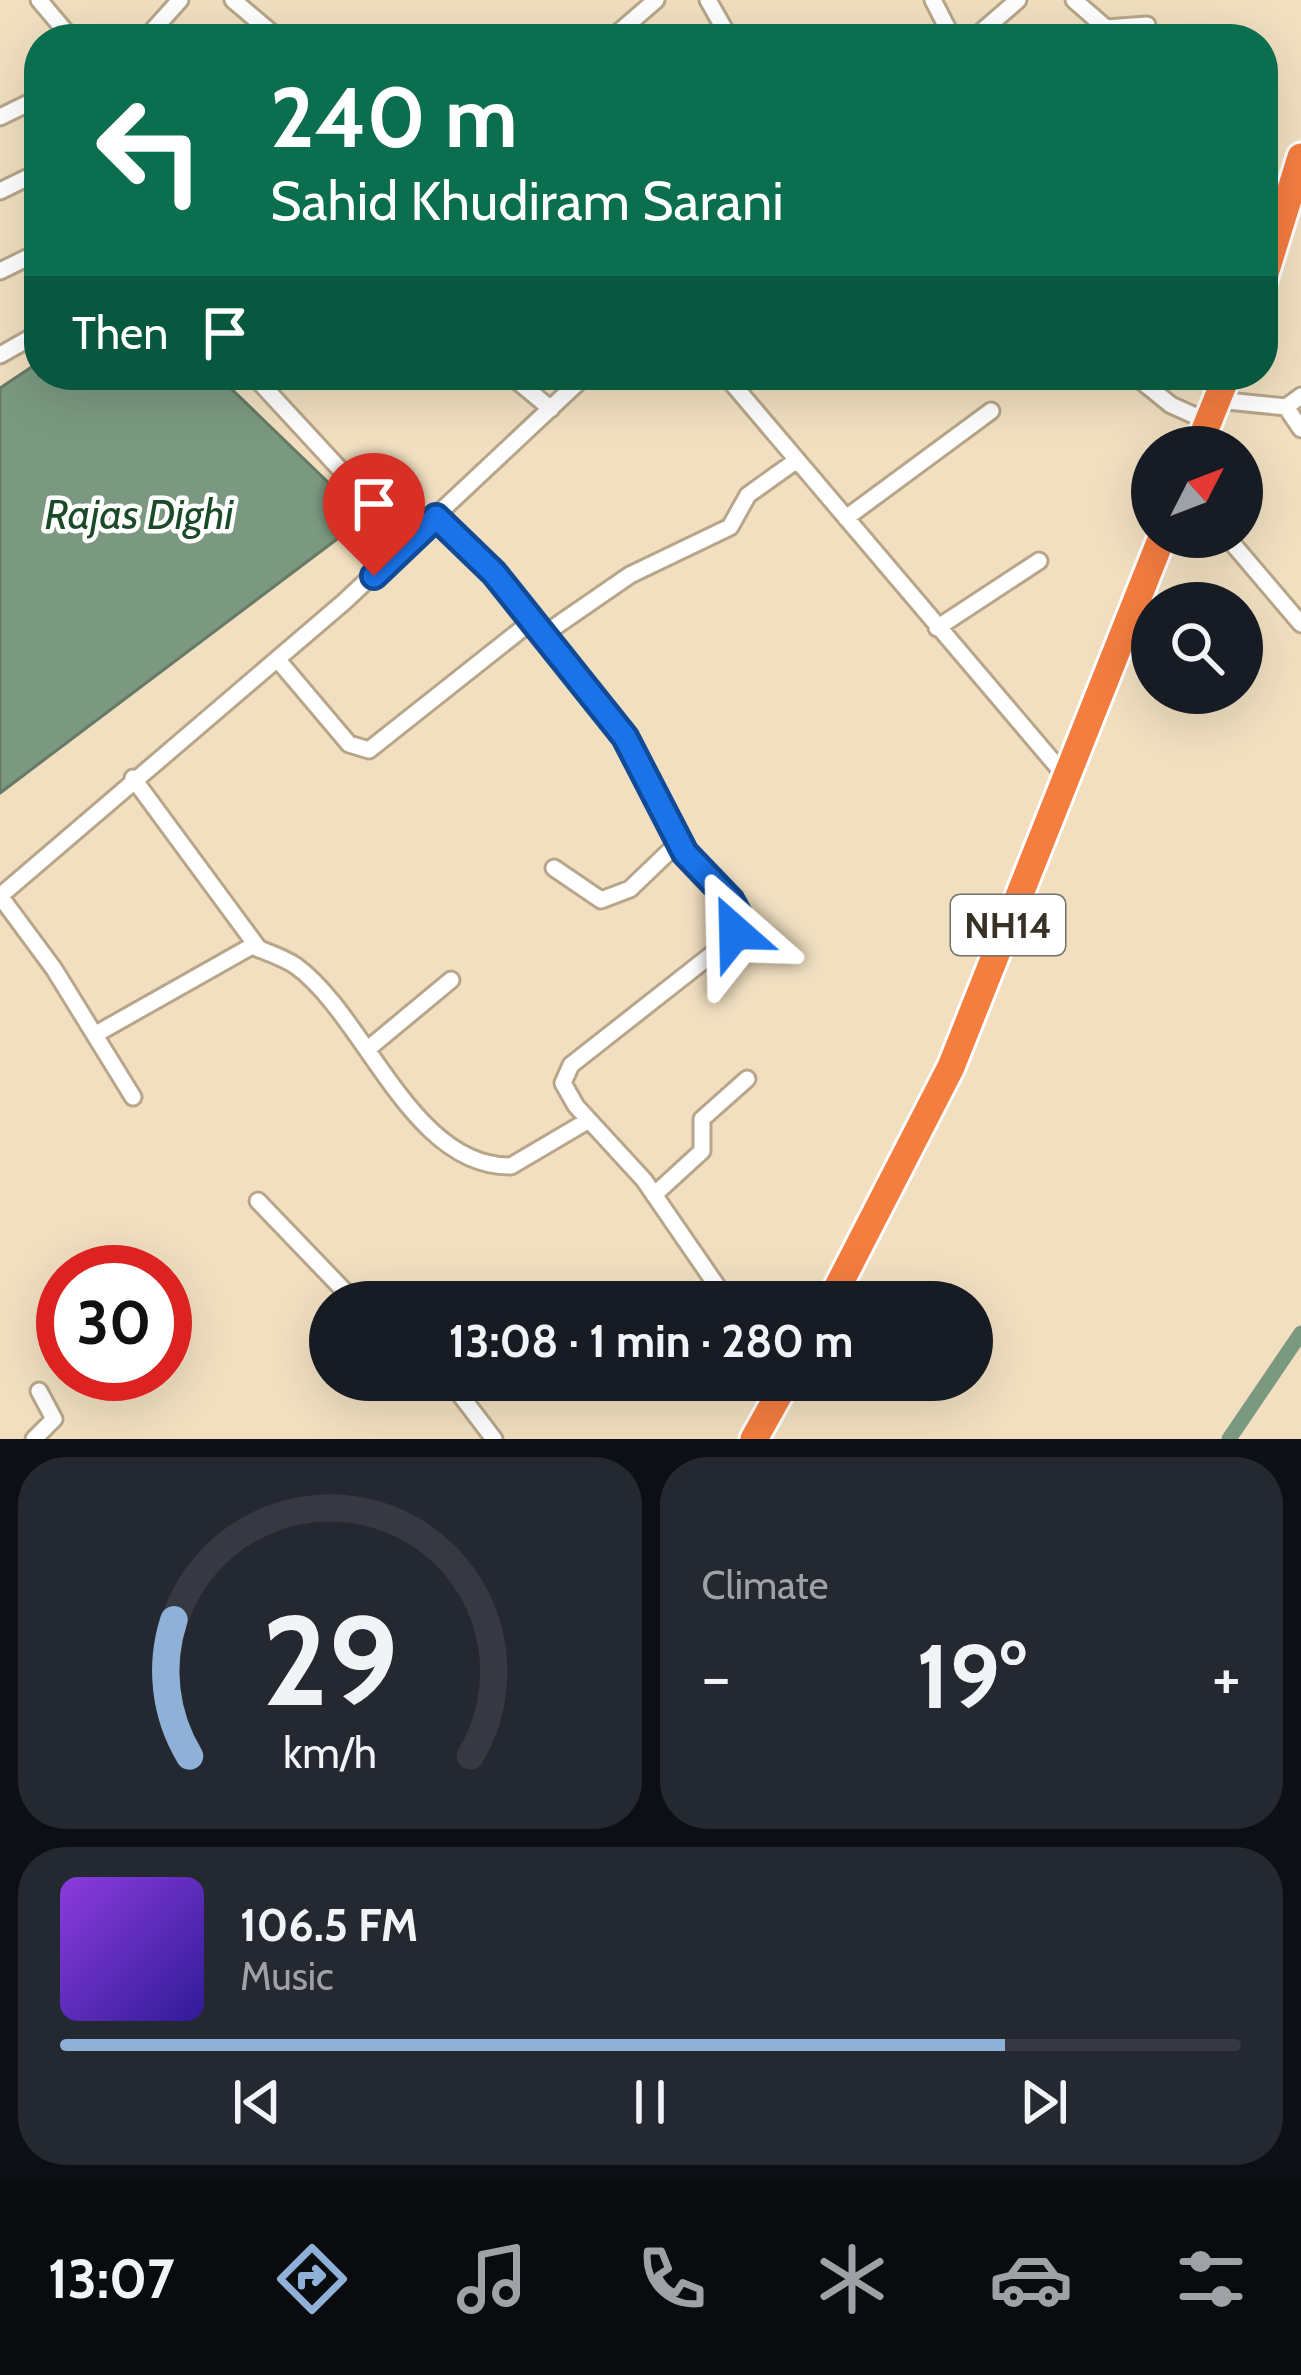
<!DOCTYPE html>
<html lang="en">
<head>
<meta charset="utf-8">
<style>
	:root { --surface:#171b24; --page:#242831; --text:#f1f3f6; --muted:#9ea1a6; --line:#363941; --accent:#90b1d7 }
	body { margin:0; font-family:Cabin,sans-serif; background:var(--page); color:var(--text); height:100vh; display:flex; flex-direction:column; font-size:45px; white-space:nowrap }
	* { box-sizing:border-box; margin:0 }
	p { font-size:39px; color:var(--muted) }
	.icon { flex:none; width:66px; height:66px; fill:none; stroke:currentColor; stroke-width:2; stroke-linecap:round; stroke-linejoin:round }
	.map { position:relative; height:1439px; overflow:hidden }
	.side { display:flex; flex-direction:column; gap:18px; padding:18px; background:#0d0f14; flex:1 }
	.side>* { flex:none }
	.hud { position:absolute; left:24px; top:24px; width:1254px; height:366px; border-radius:48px; box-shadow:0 12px 48px #0002; background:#0b6e4f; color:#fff; overflow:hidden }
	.needle { width:78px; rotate:48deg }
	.controls { position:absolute; left:1131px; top:426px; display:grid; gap:24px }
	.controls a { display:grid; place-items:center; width:132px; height:132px; border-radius:50%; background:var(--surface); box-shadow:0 12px 48px #0002; font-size:60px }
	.speed { position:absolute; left:36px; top:1245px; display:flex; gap:24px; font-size:60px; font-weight:700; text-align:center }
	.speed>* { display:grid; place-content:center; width:156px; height:156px; border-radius:50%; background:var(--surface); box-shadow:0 12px 48px #0002; line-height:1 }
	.speed .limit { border:18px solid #d22; background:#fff; color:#111 }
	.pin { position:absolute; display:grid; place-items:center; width:102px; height:102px; color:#fff; margin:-123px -51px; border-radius:50% 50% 50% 0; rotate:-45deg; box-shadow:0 0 12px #0007 }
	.pin .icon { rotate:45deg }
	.me { position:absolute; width:132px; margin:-66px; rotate:335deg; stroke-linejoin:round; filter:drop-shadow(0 0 9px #0008) }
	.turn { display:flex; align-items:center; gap:42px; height:252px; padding:0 48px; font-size:54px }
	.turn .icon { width:156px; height:156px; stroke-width:2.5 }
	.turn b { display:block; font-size:84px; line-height:102px }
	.then { display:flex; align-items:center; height:114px; padding:0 48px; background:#0003; gap:24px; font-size:45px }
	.big { font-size:90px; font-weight:700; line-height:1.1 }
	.side .card { flex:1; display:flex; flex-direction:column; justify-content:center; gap:18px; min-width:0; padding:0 42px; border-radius:48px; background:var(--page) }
	.side .dial { align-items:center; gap:0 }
	.dial svg { height:312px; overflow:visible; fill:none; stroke:var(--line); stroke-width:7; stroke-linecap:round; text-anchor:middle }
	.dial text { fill:var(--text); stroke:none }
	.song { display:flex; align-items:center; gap:36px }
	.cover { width:144px; height:144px; border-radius:18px; background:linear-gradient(135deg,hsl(270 70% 55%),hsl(250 70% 35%)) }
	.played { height:12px; border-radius:6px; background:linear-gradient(90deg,var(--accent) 80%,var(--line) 80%) }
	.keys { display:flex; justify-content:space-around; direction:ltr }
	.heat { display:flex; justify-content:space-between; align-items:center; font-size:66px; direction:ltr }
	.side .tiles { flex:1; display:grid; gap:18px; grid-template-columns:1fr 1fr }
	.card:last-child { grid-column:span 2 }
	.trip { position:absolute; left:309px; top:1281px; width:684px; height:120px; border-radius:60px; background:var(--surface); box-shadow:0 12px 48px #0002; font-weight:700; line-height:120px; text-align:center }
	.dock { display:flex; height:192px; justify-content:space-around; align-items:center; background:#090b0e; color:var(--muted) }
	.dock .icon { width:84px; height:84px }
	.dock .active { color:var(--accent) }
	.dock b { font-size:54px; color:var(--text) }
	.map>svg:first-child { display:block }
	.water { fill:#7b9981; stroke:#677a66; stroke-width:3 }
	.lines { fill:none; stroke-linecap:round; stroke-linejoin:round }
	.canal { stroke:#7b9981; stroke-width:15 }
	.street-casing { stroke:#b7a689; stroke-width:21 }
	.highway-casing { stroke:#fff; stroke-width:33 }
	.street { stroke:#fff; stroke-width:15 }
	.highway { stroke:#f47d40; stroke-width:27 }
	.route-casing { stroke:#114b97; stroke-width:30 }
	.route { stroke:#1a73e8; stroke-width:21 }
	.labels { text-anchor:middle; stroke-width:9; stroke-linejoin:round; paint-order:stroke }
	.shield { fill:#fff; stroke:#746f67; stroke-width:3 }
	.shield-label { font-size:36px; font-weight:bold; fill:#383126 }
	.water-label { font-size:42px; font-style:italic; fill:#1a4a28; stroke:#fff }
</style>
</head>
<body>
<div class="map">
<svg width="1301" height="1439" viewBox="0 0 1301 1439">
	<rect width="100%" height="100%" fill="#f1dfc0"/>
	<!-- water -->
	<path class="water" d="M 39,362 L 39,375 L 217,375 L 365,518 L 0,793 L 0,388 Z"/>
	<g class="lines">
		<!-- canal -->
		<path class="canal" d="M 1229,1439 L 1301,1333"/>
		<defs>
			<path id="street" d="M 39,0 L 72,39
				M 233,0 L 279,39
				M 708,0 L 730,39
				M 933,0 L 953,39
				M 1074,0 L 1106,28 L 1147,25
				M 145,39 L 180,0
				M 611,39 L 656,0
				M 973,39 L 1018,0
				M 0,117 L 39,98
				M 0,191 L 39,172
				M 0,271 L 39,252
				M 0,355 L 39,333
				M 253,375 L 373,505 L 402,549
				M 510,375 L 551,409
				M 725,375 L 1067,778
				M 1134,375 L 1171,405 L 1209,422
				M 1217,400 L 1286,407 L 1301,396
				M 1286,407 L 1301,429
				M 436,517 L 493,573 L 625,737 L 685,853 L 738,914 L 735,932 L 725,944 L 571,1065 L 563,1083 L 576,1106 L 644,1180 L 728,1302
				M 846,518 L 991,411
				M 1227,537 L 1301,624
				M 937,628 L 1039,561
				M 543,635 L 630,575 L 730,527 L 748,495 L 797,460
				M 278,660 L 349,744 L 369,750 L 532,621
				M 133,778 L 259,949
				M 554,868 L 601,900 L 630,889 L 680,841
				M 0,896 L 344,602 L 586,375
				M 0,896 L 54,969 L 133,1097
				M 96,1034 L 252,946 C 266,952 283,957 296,966 C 366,1017 412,1168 511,1166 L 589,1120
				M 369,1048 L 451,980
				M 654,1195 L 702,1151 L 702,1119 L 747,1079
				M 258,1201 L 355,1302
				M 449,1380 L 494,1439
				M 34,1439 L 54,1419 L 39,1391"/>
			<path id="highway" d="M 1263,280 L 1301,157
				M 1198,447 L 1227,375
				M 830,1302 L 951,1067 L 1162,537
				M 754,1439 L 787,1380"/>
		</defs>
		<!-- street casing -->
		<use href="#street" class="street-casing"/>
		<!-- highway casing -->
		<use href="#highway" class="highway-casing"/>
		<!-- street -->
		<use href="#street" class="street"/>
		<!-- highway -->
		<use href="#highway" class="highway"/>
	</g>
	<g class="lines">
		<defs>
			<path id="route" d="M 374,576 L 436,517 L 494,573 L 625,737 L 685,853 L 731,901 L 738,914 L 735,932"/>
		</defs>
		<!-- route casing -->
		<use href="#route" class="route-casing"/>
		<!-- route -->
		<use href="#route" class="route"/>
	</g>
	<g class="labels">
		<!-- shield labels -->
		<rect class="shield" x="951" y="895" width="114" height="60" rx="9"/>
		<g class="shield-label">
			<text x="1008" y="938">NH14</text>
		</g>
		<!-- water labels -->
		<g class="water-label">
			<text x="139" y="529">Rajas Dighi</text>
		</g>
	</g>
</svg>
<div class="controls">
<a><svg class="needle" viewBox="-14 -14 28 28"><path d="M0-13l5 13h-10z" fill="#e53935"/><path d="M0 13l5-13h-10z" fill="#9ea1a6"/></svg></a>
<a><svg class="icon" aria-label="search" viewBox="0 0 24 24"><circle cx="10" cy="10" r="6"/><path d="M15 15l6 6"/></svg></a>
</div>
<div class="speed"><div class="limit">30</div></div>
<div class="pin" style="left:374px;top:576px;background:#d93025"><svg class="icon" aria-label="arrive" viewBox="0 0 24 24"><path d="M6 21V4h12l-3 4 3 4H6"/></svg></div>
<svg class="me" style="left:735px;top:932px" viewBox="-20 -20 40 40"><path d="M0-17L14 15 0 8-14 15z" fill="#1a73e8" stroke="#fff" stroke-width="4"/></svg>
<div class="trip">13:08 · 1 min · 280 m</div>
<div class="hud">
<div class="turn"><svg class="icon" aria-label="left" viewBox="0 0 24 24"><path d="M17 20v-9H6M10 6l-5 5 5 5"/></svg><div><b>240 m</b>Sahid Khudiram Sarani</div></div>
<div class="then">Then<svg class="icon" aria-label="arrive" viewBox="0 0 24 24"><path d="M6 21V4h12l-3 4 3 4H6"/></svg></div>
</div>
</div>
<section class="side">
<div class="tiles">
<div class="card dial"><svg viewBox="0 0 100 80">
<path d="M14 69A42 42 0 1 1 86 69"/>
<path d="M14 69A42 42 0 0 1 10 34" stroke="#90b1d7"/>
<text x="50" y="56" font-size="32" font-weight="700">29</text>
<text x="50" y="72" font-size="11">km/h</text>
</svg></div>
<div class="card"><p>Climate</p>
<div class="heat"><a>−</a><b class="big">19°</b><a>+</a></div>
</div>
<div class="card">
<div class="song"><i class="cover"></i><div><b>106.5 FM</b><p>Music</p></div></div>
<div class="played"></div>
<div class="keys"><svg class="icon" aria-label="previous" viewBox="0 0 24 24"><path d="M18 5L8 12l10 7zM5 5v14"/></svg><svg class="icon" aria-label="pause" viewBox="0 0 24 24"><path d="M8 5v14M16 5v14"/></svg><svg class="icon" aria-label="next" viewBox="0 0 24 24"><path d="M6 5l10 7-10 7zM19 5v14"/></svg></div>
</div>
</div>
</section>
<nav class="dock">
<b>13:07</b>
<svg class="icon active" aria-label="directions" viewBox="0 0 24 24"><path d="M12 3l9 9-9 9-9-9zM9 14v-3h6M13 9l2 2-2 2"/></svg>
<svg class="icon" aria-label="music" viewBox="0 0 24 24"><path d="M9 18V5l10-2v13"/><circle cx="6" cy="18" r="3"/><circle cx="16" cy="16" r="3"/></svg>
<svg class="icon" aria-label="phone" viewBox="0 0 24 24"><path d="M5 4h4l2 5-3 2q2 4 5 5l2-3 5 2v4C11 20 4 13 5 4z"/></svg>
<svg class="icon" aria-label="climate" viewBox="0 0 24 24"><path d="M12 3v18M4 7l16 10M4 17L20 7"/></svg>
<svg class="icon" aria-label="car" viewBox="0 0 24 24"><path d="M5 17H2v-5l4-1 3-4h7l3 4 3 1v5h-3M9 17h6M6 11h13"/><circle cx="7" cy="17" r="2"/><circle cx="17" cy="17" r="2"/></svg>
<svg class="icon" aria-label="filters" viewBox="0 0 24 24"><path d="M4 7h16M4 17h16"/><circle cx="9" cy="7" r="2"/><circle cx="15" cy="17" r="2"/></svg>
</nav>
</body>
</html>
